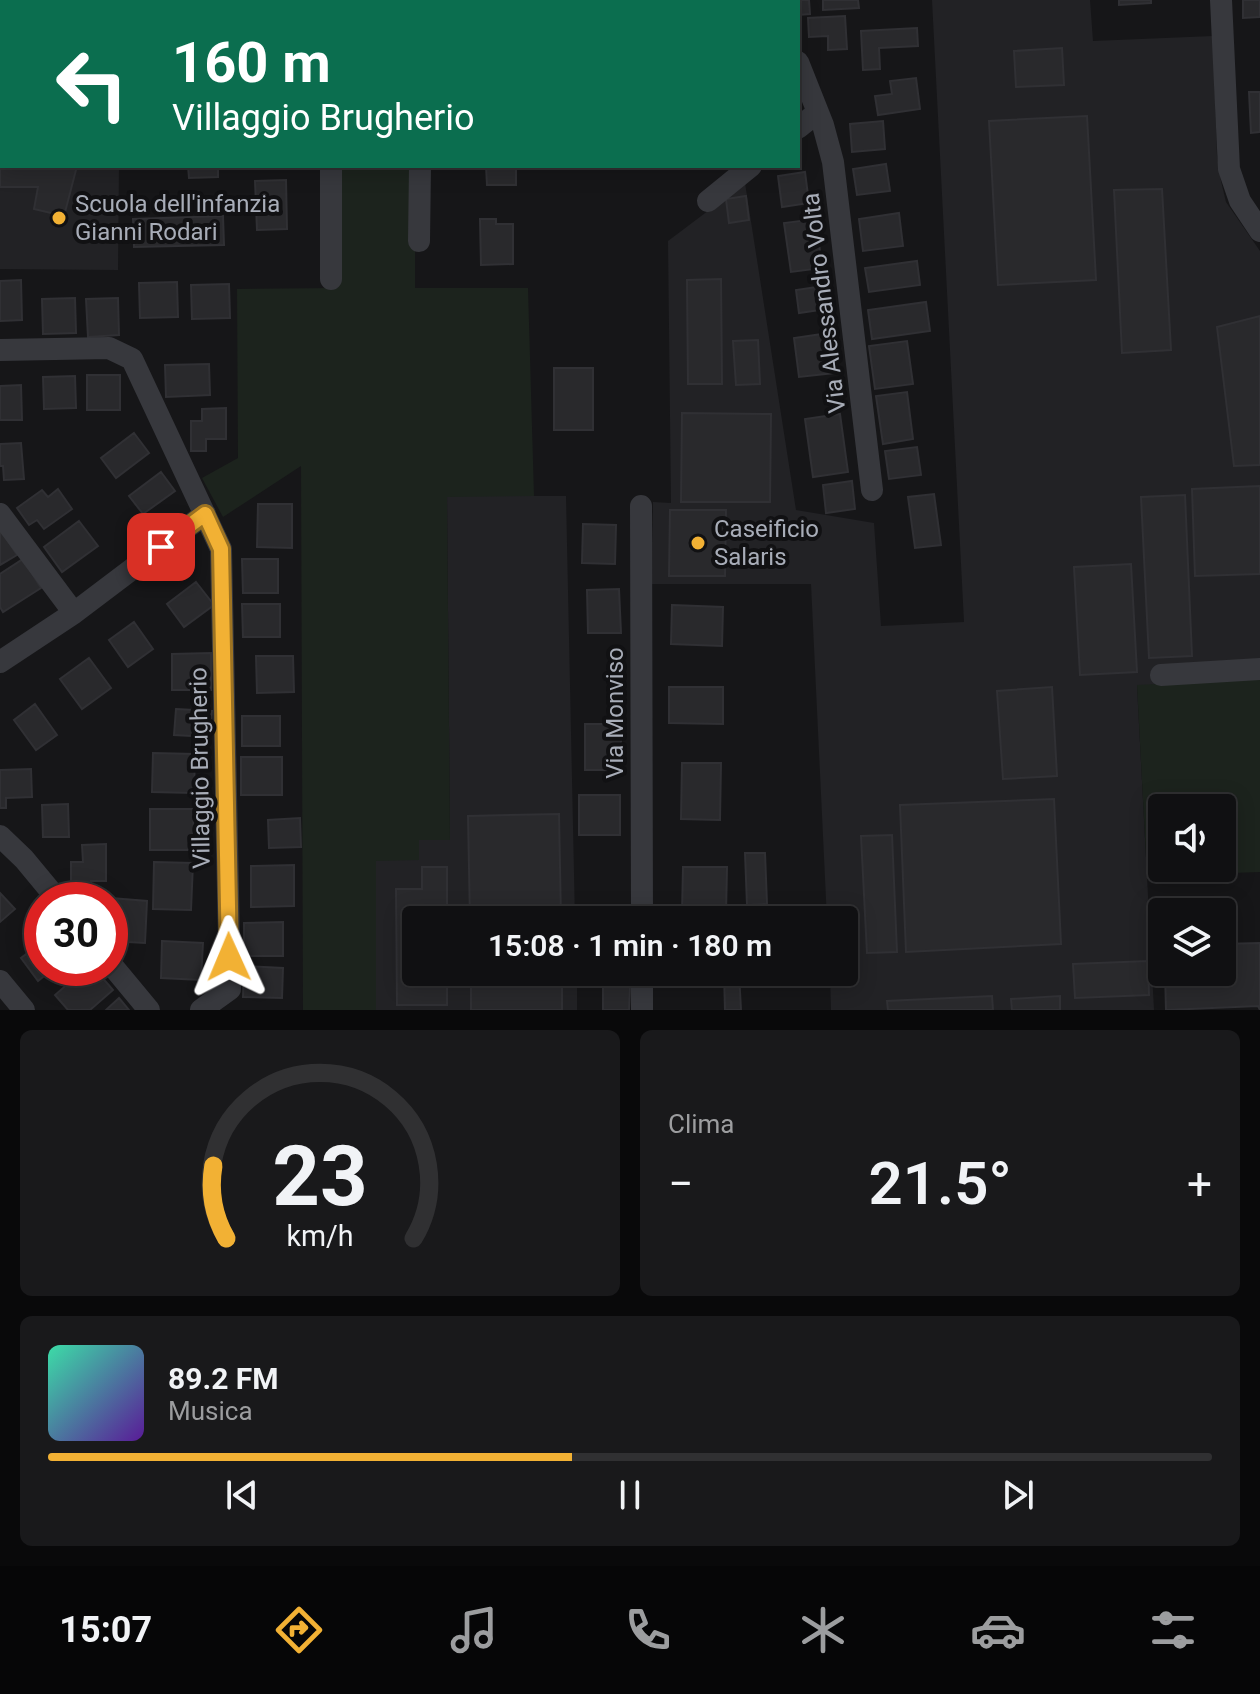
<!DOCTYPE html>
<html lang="it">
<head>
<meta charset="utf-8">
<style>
	:root { --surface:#101012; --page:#19191b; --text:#f1f3f6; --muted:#9c9d9f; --line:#303032; --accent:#f2b134 }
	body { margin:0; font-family:Roboto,sans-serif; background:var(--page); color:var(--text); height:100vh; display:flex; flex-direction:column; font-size:30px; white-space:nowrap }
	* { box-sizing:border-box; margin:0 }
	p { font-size:26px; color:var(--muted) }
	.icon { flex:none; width:44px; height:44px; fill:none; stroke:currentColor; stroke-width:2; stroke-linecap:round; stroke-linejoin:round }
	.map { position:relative; height:1010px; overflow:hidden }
	.sheet { display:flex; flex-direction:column; gap:20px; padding:20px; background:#09090a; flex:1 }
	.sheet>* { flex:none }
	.top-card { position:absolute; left:0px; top:0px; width:800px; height:168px; box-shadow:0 4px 20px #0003,0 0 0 2px var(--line); background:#0b6e4f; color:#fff; overflow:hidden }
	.controls { position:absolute; left:1148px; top:794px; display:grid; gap:16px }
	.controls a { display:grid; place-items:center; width:88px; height:88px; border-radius:8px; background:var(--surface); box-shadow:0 4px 20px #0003,0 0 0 2px var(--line); font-size:40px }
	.speed { position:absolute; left:24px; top:882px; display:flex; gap:16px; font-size:40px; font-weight:700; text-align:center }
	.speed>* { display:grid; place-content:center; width:104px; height:104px; border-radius:50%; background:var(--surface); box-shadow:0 4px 20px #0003,0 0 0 2px var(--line); line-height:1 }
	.speed .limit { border:12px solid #d22; background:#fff; color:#111 }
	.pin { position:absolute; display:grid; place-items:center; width:68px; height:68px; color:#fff; margin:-34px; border-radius:16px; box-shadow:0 4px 12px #0006 }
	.me { position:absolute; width:88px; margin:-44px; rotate:359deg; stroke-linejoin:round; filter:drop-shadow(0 0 6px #0008) }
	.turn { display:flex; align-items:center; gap:28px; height:168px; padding:0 40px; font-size:36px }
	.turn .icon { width:104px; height:104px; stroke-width:2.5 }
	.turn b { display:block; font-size:56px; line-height:68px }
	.big { font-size:60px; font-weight:600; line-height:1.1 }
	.sheet .tile { flex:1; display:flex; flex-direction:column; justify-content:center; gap:12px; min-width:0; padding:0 28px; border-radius:12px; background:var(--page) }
	.sheet .dial { align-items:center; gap:0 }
	.dial svg { height:208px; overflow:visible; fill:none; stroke:var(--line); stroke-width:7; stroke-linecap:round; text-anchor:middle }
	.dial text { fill:var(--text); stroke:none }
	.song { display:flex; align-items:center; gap:24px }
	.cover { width:96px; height:96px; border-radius:12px; background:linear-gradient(135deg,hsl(160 70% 55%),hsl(270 70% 35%)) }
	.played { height:8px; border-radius:4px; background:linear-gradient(90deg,var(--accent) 45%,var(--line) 45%) }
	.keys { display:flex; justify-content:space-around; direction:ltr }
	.heat { display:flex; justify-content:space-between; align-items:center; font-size:44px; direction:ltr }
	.sheet .tiles { flex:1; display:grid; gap:20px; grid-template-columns:1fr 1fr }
	.tile:last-child { grid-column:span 2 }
	.trip { position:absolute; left:402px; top:906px; width:456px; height:80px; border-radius:8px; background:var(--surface); box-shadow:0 4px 20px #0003,0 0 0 2px var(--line); font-weight:600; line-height:80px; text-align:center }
	.menu { display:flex; height:128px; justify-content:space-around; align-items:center; background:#060607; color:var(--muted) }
	.menu .icon { width:56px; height:56px }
	.menu .selected { color:var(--accent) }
	.menu b { font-size:36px; color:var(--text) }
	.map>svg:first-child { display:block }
	.built { fill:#222225 }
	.green { fill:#1c231d; fill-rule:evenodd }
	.building { fill:#29292c; stroke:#303034; stroke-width:2 }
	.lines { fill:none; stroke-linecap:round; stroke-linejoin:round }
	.minor { stroke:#37383d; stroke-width:22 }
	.route-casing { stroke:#9d7322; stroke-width:20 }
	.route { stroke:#f2b134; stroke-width:14 }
	.poi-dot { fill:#f2b134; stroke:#111113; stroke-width:3 }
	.labels { text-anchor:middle; stroke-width:8; stroke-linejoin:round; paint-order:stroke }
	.poi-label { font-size:24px; fill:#a8adb8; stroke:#111113; text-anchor:start }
	.street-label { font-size:24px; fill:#a8adb8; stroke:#111113 }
</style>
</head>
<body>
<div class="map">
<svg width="1260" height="1010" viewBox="0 0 1260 1010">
	<rect width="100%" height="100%" fill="#161618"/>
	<!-- built -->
	<path class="built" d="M 0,0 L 121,0 L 2,2 L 2,166 L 119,166 L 118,270 L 0,269 Z
		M 932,0 L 1090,0 L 1093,41 L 1213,36 L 1217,156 L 1221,181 L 1226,202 L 1260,251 L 1260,679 L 1137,686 L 1154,1010 L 831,1010 L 830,972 L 844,972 L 844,920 L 827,920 L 811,584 L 651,584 L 653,502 L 671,503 L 668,241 L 745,183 L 796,510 L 874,523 L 881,626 L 964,622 Z
		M 447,496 L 566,496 L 575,920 L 416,920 L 416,972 L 577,972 L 577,1010 L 376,1010 L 376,860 L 419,860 L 419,840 L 450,839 Z"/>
	<!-- green -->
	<path class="green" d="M 338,166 L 415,166 L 415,288 L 528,288 L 534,496 L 447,497 L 450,840 L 419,840 L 419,860 L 376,861 L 376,1010 L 303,1010 L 301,466 L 223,517 L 202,478 L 238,458 L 237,289 L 338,288 Z
		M 1260,679 L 1260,872 L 1147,876 L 1137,685 ZM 1162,808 L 1222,808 L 1222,868 L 1162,868 Z"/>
	<!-- building -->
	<path class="building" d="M 248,0 L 304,0 L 304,2 L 248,2 Z
		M 795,0 L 809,0 L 810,14 L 798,15 L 798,2 Z
		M 823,0 L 858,0 L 859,8 L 823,10 Z
		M 1119,0 L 1151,0 L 1151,3 L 1119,5 Z
		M 1243,0 L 1260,0 L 1260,17 L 1243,18 Z
		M 845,16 L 847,49 L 828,50 L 828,36 L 809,37 L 808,18 Z
		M 917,28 L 918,46 L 879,48 L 880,69 L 863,70 L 861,31 Z
		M 1062,48 L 1064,85 L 1016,87 L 1014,51 Z
		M 916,78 L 920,109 L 878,115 L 875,96 L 892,94 L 890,81 Z
		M 1249,92 L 1260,92 L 1260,132 L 1251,133 Z
		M 0,99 L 2,99 L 2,166 L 77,166 L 64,216 L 34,209 L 38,187 L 0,187 Z
		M 1087,116 L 1096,280 L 998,285 L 989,121 Z
		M 883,121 L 885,149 L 852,152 L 850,124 Z
		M 886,164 L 890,191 L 857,195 L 853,169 Z
		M 188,166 L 218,166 L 218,177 L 189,178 Z
		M 486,166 L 516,166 L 516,185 L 487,185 Z
		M 805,172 L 809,203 L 782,207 L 778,176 Z
		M 286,180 L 287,229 L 257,230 L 255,181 Z
		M 1162,189 L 1171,350 L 1122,353 L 1114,190 Z
		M 746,196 L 749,220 L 729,223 L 726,199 Z
		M 899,213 L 903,246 L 863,251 L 859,219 Z
		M 223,216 L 224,245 L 134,247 L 133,219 Z
		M 480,219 L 496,219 L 496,224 L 513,224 L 513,264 L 481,265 Z
		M 816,219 L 822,268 L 791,272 L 784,223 Z
		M 917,261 L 920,285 L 869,292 L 865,268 Z
		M 721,279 L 722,384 L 688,384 L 687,280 Z
		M 21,280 L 22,320 L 0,321 L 0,281 Z
		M 177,282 L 178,317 L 140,318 L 139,283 Z
		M 229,284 L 230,318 L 192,319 L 191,285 Z
		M 824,286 L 827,309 L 799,313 L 796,290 Z
		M 75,298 L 76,333 L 43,334 L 42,299 Z
		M 118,298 L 119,335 L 88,337 L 86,299 Z
		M 926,302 L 930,331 L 872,339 L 868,310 Z
		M 1260,316 L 1260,465 L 1234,466 L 1217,327 Z
		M 829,333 L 834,373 L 799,377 L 794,338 Z
		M 758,340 L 760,384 L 736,385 L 733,341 Z
		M 907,341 L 913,384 L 875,389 L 869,346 Z
		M 209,364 L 210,395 L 166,397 L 165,365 Z
		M 554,368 L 593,368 L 593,430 L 554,430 Z
		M 87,375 L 120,375 L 120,410 L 87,410 Z
		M 75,376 L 76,408 L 44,409 L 43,377 Z
		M 21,385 L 22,420 L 0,420 L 0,386 Z
		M 907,392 L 913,439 L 883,444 L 876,396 Z
		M 226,408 L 226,439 L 206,439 L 206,451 L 191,451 L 191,421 L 202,421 L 202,409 Z
		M 682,413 L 771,414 L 770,502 L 681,502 Z
		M 840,414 L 848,472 L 813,477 L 805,419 Z
		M 134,433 L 149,453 L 116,478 L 101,458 Z
		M 21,443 L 24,479 L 4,480 L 3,466 L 0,466 L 0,444 Z
		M 917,447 L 921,475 L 889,479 L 885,451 Z
		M 161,472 L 175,491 L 143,514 L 129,496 Z
		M 852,481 L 855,509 L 826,513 L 823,485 Z
		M 1260,486 L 1260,574 L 1195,576 L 1192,489 Z
		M 58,489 L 72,509 L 44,529 L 37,520 L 29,525 L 17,508 L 42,490 L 48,497 Z
		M 934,494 L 941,545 L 915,548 L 908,497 Z
		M 1185,495 L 1192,656 L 1149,658 L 1141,497 Z
		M 258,504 L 292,504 L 292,548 L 257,547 Z
		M 670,510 L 726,510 L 725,576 L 669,576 Z
		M 79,521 L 98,546 L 62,572 L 44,547 Z
		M 583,524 L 616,525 L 615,564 L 582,563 Z
		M 0,529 L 17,555 L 0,565 Z
		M 23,559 L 41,588 L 3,612 L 0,607 L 0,574 Z
		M 242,559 L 278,559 L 278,593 L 243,593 Z
		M 1131,564 L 1137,672 L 1080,675 L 1074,567 Z
		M 196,582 L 214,605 L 184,627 L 167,604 Z
		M 619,589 L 621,633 L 588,633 L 587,590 Z
		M 242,604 L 280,604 L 280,637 L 243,637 Z
		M 672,605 L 723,607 L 722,646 L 671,644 Z
		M 134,622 L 153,649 L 128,667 L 109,640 Z
		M 211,653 L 211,690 L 172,690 L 172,654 Z
		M 256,656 L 293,656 L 294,692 L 257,693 Z
		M 89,658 L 111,688 L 82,709 L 60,679 Z
		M 669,687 L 723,687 L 723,724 L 669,723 Z
		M 1052,687 L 1057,776 L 1003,779 L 997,691 Z
		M 35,704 L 57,735 L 36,750 L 14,720 Z
		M 176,709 L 212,711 L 210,737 L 174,735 Z
		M 242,716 L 280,716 L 280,746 L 242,746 Z
		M 585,724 L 621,724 L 621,770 L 585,770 Z
		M 153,753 L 195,754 L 194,793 L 152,792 Z
		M 241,757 L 282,757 L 282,795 L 241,795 Z
		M 682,763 L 721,763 L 720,820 L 681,819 Z
		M 31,769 L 32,797 L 6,798 L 6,808 L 0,808 L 0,770 Z
		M 579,795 L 620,795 L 620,835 L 579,835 Z
		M 1054,799 L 1061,944 L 906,952 L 900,805 Z
		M 68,804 L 69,837 L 43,837 L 42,805 Z
		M 150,809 L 193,809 L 194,850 L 150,850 Z
		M 559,814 L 561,920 L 470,920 L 468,816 Z
		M 300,818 L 301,847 L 269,848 L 268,820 Z
		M 892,835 L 897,952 L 867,953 L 861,836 Z
		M 106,844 L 106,881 L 91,881 L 91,891 L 71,891 L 71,862 L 83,862 L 82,845 Z
		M 745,853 L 765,853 L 767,904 L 747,905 Z
		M 154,862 L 193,863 L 191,910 L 153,909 Z
		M 294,865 L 294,906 L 251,907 L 251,866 Z
		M 422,867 L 447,867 L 447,920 L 416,920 L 416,972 L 447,972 L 447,1005 L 397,1005 L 396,889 L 422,889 Z
		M 683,867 L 727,867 L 726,914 L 682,913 Z
		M 0,893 L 15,909 L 0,922 Z
		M 111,898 L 147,901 L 145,943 L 110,941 Z
		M 283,922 L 283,956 L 244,956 L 244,923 Z
		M 162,941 L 203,943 L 201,980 L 161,978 Z
		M 42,942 L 42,968 L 54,968 L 38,981 L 21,958 Z
		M 1260,943 L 1260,1010 L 1258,1006 L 1166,1010 L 1165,972 L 1222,972 L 1222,944 Z
		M 1148,961 L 1149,995 L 1075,998 L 1073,964 Z
		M 244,966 L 283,968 L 282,998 L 243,997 Z
		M 86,968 L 94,968 L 113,990 L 90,1010 L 68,1010 L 55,995 Z
		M 471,972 L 562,972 L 562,1010 L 471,1010 Z
		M 589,972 L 626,972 L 626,976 L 589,977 Z
		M 724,973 L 739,973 L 741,1010 L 725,1010 Z
		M 603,986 L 630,987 L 629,1010 L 603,1010 Z
		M 992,996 L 993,1010 L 888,1010 L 887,1001 Z
		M 1060,996 L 1060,1010 L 1012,1010 L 1011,999 Z
		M 119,998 L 129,1010 L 106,1010 Z"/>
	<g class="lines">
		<!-- minor -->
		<path class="minor" d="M 330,0 L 330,2
			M 601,0 L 601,2
			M 784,0 L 784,2
			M 1221,0 L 1229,169 L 1240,201 L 1260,231
			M 141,2 L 141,0
			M 423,2 L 423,0
			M 798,62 L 823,125 L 833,162 L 872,490
			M 798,128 L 818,112
			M 331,166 L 331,279
			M 708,201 L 751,166
			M 419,241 L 420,166
			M 0,350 L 109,348 L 132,359 L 221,549 L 230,989 L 201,1010
			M 641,506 L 642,920
			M 0,514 L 74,613
			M 0,662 L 74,613 L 205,514
			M 1161,675 L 1260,669
			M 0,836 L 24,859 L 58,900
			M 110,963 L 149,1010
			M 642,972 L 642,1010
			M 0,981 L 24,1010"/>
	</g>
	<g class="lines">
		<defs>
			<path id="route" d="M 161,547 L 205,514 L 221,549 L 229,957"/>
		</defs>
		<!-- route casing -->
		<use href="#route" class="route-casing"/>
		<!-- route -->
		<use href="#route" class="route"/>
	</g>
	<!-- markers -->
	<g class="poi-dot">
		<circle cx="59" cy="218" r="8"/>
		<circle cx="698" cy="543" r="8"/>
	</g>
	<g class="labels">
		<!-- poi labels -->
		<g class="poi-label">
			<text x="75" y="212">Scuola dell'infanzia<tspan x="75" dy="28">Gianni Rodari</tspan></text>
			<text x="714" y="537">Caseificio<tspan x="714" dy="28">Salaris</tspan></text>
		</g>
		<!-- street labels -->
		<g class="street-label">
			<text transform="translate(824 303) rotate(-97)" y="8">Via Alessandro Volta</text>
			<text transform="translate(615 713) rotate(-90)" y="8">Via Monviso</text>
			<text transform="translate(200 768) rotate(-91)" y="8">Villaggio Brugherio</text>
		</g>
	</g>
</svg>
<div class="controls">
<a><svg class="icon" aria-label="sound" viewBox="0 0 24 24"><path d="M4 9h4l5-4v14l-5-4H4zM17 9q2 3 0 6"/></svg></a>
<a><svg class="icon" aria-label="layers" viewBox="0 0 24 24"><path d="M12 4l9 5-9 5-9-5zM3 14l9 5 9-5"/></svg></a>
</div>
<div class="speed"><div class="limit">30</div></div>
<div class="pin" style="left:161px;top:547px;background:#d93025"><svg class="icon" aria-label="arrive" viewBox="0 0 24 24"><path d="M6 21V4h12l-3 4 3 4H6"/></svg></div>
<svg class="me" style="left:229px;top:957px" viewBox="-20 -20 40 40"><path d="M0-17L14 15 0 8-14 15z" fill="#f2b134" stroke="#fff" stroke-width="4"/></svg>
<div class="trip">15:08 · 1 min · 180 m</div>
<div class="top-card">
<div class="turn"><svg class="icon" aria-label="left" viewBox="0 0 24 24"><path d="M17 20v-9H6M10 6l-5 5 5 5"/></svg><div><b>160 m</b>Villaggio Brugherio</div></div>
</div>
</div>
<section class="sheet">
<div class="tiles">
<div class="tile dial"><svg viewBox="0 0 100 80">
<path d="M14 69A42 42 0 1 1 86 69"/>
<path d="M14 69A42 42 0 0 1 9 41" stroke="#f2b134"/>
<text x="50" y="56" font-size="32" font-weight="700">23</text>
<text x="50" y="72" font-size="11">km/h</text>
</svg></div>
<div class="tile"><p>Clima</p>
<div class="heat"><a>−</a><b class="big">21.5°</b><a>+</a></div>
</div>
<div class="tile">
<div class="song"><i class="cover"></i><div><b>89.2 FM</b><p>Musica</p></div></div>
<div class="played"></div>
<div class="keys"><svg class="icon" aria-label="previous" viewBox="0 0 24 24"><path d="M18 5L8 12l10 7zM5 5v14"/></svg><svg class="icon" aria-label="pause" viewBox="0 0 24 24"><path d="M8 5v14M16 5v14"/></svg><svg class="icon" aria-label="next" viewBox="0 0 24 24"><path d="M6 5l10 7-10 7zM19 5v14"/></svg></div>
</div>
</div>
</section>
<nav class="menu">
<b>15:07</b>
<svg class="icon selected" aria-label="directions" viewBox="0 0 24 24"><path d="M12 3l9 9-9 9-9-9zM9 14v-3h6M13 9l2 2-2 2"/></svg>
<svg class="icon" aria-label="music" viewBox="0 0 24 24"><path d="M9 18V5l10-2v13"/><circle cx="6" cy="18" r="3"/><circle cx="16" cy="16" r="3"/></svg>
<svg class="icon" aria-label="phone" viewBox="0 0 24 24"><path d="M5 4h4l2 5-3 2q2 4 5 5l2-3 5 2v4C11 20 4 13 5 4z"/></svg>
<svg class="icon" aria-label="climate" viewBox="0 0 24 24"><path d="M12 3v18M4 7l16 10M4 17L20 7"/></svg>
<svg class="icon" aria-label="car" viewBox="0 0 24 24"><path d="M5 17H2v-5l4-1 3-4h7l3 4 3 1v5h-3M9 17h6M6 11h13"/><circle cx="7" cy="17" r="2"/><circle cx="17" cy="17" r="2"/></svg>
<svg class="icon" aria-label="filters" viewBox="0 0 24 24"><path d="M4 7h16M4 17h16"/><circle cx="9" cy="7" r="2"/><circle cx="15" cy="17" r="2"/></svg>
</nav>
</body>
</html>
